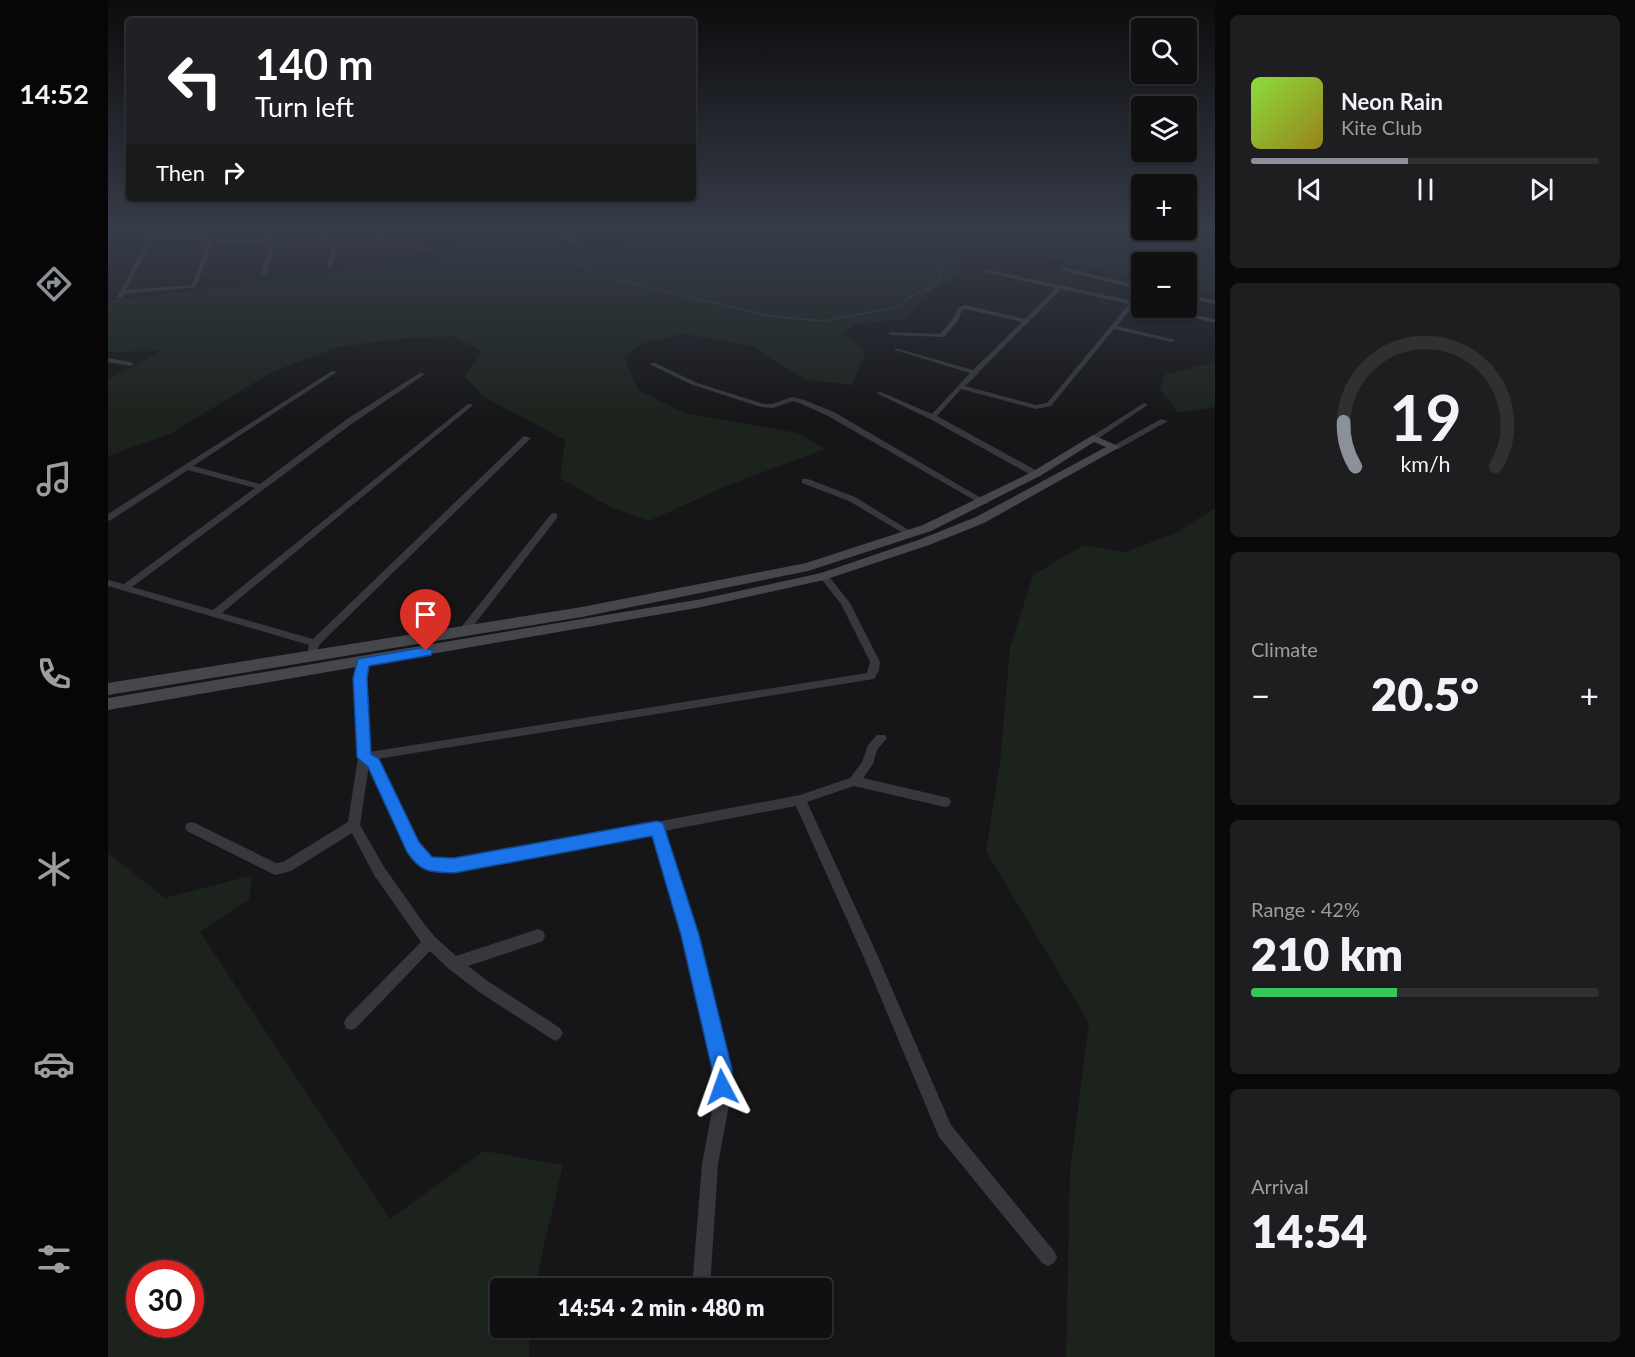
<!DOCTYPE html>
<html lang="en">
<head>
<meta charset="utf-8">
<style>
	:root { --surface:#101012; --page:#1e1e20; --text:#f1f3f6; --muted:#9c9d9f; --line:#303032; --accent:#8c9099 }
	body { margin:0; font-family:Lato,sans-serif; background:var(--page); color:var(--text); height:100vh; display:flex; flex-direction:column; font-size:22px; white-space:nowrap }
	* { box-sizing:border-box; margin:0 }
	p { font-size:20px; color:var(--muted) }
	.icon { flex:none; width:33px; height:33px; fill:none; stroke:currentColor; stroke-width:2; stroke-linecap:round; stroke-linejoin:round }
	.map { position:relative; flex:1; overflow:hidden }
	.drawer { display:flex; flex-direction:column; gap:15px; padding:15px; background:#09090a; width:420px }
	.drawer>* { flex:none }
	.banner { position:absolute; left:18px; top:18px; width:570px; height:183px; border-radius:6px; box-shadow:0 2px 4px #0004,0 0 0 2px var(--line); background:#202124; color:#fff; overflow:hidden }
	.buttons { position:absolute; left:1023px; top:18px; display:grid; gap:12px }
	.buttons a { display:grid; place-items:center; width:66px; height:66px; border-radius:6px; background:var(--surface); box-shadow:0 2px 4px #0004,0 0 0 2px var(--line); font-size:30px }
	.speed { position:absolute; left:18px; top:1260px; display:flex; gap:12px; font-size:30px; font-weight:700; text-align:center }
	.speed>* { display:grid; place-content:center; width:78px; height:78px; border-radius:50%; background:var(--surface); box-shadow:0 2px 4px #0004,0 0 0 2px var(--line); line-height:1 }
	.speed .limit { border:9px solid #d22; background:#fff; color:#111 }
	.pin { position:absolute; display:grid; place-items:center; width:51px; height:51px; color:#fff; margin:-62px -26px; border-radius:50% 50% 50% 0; rotate:-45deg; box-shadow:0 0 6px #0007 }
	.pin .icon { rotate:45deg }
	.me { position:absolute; width:66px; margin:-33px; rotate:356deg; stroke-linejoin:round; filter:drop-shadow(0 0 4px #0008) }
	.turn { display:flex; align-items:center; gap:21px; height:126px; padding:0 30px; font-size:27px }
	.turn .icon { width:78px; height:78px; stroke-width:2.5 }
	.turn b { display:block; font-size:42px; line-height:51px }
	.then { display:flex; align-items:center; height:57px; padding:0 30px; background:#0003; gap:12px; font-size:22px }
	.big { font-size:45px; font-weight:800; line-height:1.1 }
	.drawer .card { flex:1; display:flex; flex-direction:column; justify-content:center; gap:9px; min-width:0; padding:0 21px; border-radius:9px; background:var(--page) }
	.drawer .dial { align-items:center; gap:0 }
	.dial svg { height:156px; overflow:visible; fill:none; stroke:var(--line); stroke-width:7; stroke-linecap:round; text-anchor:middle }
	.dial text { fill:var(--text); stroke:none }
	.song { display:flex; align-items:center; gap:18px }
	.cover { width:72px; height:72px; border-radius:9px; background:linear-gradient(135deg,hsl(90 70% 55%),hsl(50 70% 35%)) }
	.played { height:6px; border-radius:3px; background:linear-gradient(90deg,var(--accent) 45%,var(--line) 45%) }
	.keys { display:flex; justify-content:space-around; direction:ltr }
	.heat { display:flex; justify-content:space-between; align-items:center; font-size:33px; direction:ltr }
	.charge { height:9px; border-radius:4px; background:linear-gradient(90deg,#34c759 42%,var(--line) 0) }
	.trip { position:absolute; left:382px; top:1278px; width:342px; height:60px; border-radius:6px; background:var(--surface); box-shadow:0 2px 4px #0004,0 0 0 2px var(--line); font-weight:800; line-height:60px; text-align:center }
	main { display:flex; flex:1; min-height:0 }
	.tab-bar { display:flex; flex-direction:column; width:108px; justify-content:space-around; align-items:center; background:#060607; color:var(--muted) }
	.tab-bar .icon { width:42px; height:42px }
	.tab-bar .on { color:var(--accent) }
	.tab-bar b { font-size:27px; color:var(--text) }
	.map>svg:first-child { display:block }
	.green { fill:#1c231d; fill-rule:evenodd }
	.lines { fill:none; stroke-linecap:round; stroke-linejoin:round }
	.stream { stroke:#2c353c; stroke-width:1.5 }
	.street { fill:#37383d; fill-rule:evenodd }
	.secondary { fill:#45474d; fill-rule:evenodd }
	.route { fill:#1a73e8; stroke:#114b97; stroke-width:1.5 }
</style>
</head>
<body>
<main>
<nav class="tab-bar">
<b>14:52</b>
<svg class="icon on" aria-label="directions" viewBox="0 0 24 24"><path d="M12 3l9 9-9 9-9-9zM9 14v-3h6M13 9l2 2-2 2"/></svg>
<svg class="icon" aria-label="music" viewBox="0 0 24 24"><path d="M9 18V5l10-2v13"/><circle cx="6" cy="18" r="3"/><circle cx="16" cy="16" r="3"/></svg>
<svg class="icon" aria-label="phone" viewBox="0 0 24 24"><path d="M5 4h4l2 5-3 2q2 4 5 5l2-3 5 2v4C11 20 4 13 5 4z"/></svg>
<svg class="icon" aria-label="climate" viewBox="0 0 24 24"><path d="M12 3v18M4 7l16 10M4 17L20 7"/></svg>
<svg class="icon" aria-label="car" viewBox="0 0 24 24"><path d="M5 17H2v-5l4-1 3-4h7l3 4 3 1v5h-3M9 17h6M6 11h13"/><circle cx="7" cy="17" r="2"/><circle cx="17" cy="17" r="2"/></svg>
<svg class="icon" aria-label="filters" viewBox="0 0 24 24"><path d="M4 7h16M4 17h16"/><circle cx="9" cy="7" r="2"/><circle cx="15" cy="17" r="2"/></svg>
</nav>
<div class="map">
<svg width="1107" height="1357" viewBox="0 0 1107 1357">
	<rect width="100%" height="100%" fill="#161618"/>
	<!-- green -->
	<path class="green" d="M 342,229 L 445,229 L 457,243 L 440,247 L 470,256 L 484,248 L 575,245 L 601,240 L 704,243 L 729,240 L 730,234 L 736,232 L 734,229 L 1107,229 L 1107,295 L 1079,288 L 1078,262 L 1034,262 L 1033,278 L 929,257 L 873,252 L 849,258 L 853,273 L 819,293 L 798,319 L 749,324 L 733,333 L 758,351 L 744,385 L 698,380 L 644,346 L 575,334 L 535,343 L 516,357 L 530,390 L 577,413 L 690,433 L 717,449 L 620,485 L 541,521 L 500,506 L 452,478 L 457,440 L 376,397 L 356,376 L 374,352 L 346,336 L 290,339 L 230,347 L 164,372 L 62,434 L 0,456 L 0,379 L 54,351 L 0,352 L 0,301 L 332,259 L 359,240 Z
		M 1107,362 L 1107,407 L 1070,413 L 1052,389 L 1056,375 Z
		M 1107,508 L 1107,1357 L 958,1357 L 962,1173 L 981,1023 L 878,851 L 892,763 L 902,648 L 925,575 L 976,545 L 1017,552 L 1068,533 Z
		M 0,853 L 57,898 L 145,875 L 141,899 L 92,932 L 282,1219 L 376,1151 L 455,1165 L 426,1288 L 393,1288 L 393,1328 L 421,1328 L 421,1357 L 0,1357 ZM 32,1274 L 82,1274 L 82,1324 L 32,1324 Z"/>
	<g class="lines">
		<!-- stream -->
		<path class="stream" d="M 379,229 L 420,238 L 433,248 L 505,279 L 661,316 L 715,321 L 789,307 L 802,297 L 826,286 L 834,277 L 829,265 L 851,229
			M 0,239 L 11,229"/>
		<!-- street -->
		<path class="street" d="M 162,229 L 167,229 L 157,242 L 211,245 L 218,229 L 223,229 L 216,245 L 266,244 L 273,229 L 278,229 L 271,244 L 306,245 L 324,249 L 321,251 L 290,247 L 229,248 L 225,265 L 222,267 L 219,265 L 224,248 L 166,246 L 159,274 L 156,276 L 153,274 L 161,245 L 105,241 L 88,287 L 17,294 L 14,298 L 9,297 L 41,237 L 0,236 L 0,234 L 42,234 L 46,231 L 48,232 L 47,234 L 152,242 ZM 46,237 L 100,241 L 84,285 L 18,290 Z
			M 451,229 L 456,229 L 460,235 L 474,244 L 474,246 C 464,245 456,237 451,229 Z
			M 477,229 L 481,229 L 484,232 L 695,233 L 700,233 L 701,229 L 705,229 L 704,234 L 702,235 L 484,234 L 477,233 Z
			M 954,267 L 1034,286 L 1034,290 L 952,270 Z
			M 877,269 L 1034,303 L 1034,307 L 1026,305 L 1009,326 L 1067,340 L 1064,342 L 1006,329 L 943,406 L 928,409 L 853,389 L 829,416 L 931,472 L 931,476 L 925,476 L 822,419 L 768,393 L 773,392 L 824,414 L 862,373 L 787,350 L 787,348 L 865,370 L 914,322 L 857,309 L 854,310 L 850,321 L 836,337 L 783,335 L 781,334 L 781,332 L 832,334 L 844,320 L 850,308 L 857,305 L 917,319 L 948,288 L 875,272 ZM 953,289 L 1021,304 L 939,403 L 928,405 L 857,386 L 870,374 L 871,372 Z
			M 1078,294 L 1107,300 L 1107,304 L 1078,298 Z
			M 1044,308 L 1053,308 L 1107,319 L 1107,323 Z
			M 0,358 L 23,362 L 26,364 L 23,366 L 0,362 Z
			M 543,363 L 547,363 L 589,383 L 656,404 L 664,404 L 684,397 L 696,400 L 726,412 L 880,502 L 879,504 L 873,504 L 720,416 L 692,403 L 685,401 L 665,408 L 653,407 L 585,385 L 543,365 Z
			M 224,371 L 229,372 L 85,466 L 152,484 L 239,419 L 312,373 L 317,374 L 245,423 L 24,587 L 105,610 L 360,404 L 364,404 L 364,406 L 114,613 L 205,639 L 416,436 L 423,438 L 212,644 L 209,651 L 201,651 L 200,649 L 201,645 L 0,586 L 0,580 L 16,584 L 147,488 L 80,470 L 3,520 L 0,521 L 0,514 Z
			M 1036,403 L 1040,405 L 1038,406 L 988,440 L 981,438 Z
			M 1053,419 L 1060,421 L 1010,449 L 1003,447 Z
			M 694,479 L 700,479 L 747,497 L 807,534 L 806,536 L 800,536 L 741,501 L 694,483 Z
			M 446,513 L 449,514 L 449,518 L 359,634 L 351,634 L 350,632 L 351,630 L 443,514 Z
			M 716,573 L 719,574 L 742,603 L 772,662 L 771,670 L 766,679 L 269,759 L 314,849 L 326,858 L 346,860 L 692,795 L 742,778 L 754,762 L 760,745 L 769,735 L 777,735 L 779,738 L 769,750 L 765,764 L 755,778 L 837,797 L 841,798 L 843,802 L 841,806 L 837,807 L 746,786 L 699,802 L 768,952 L 843,1125 L 946,1251 L 949,1257 L 946,1263 L 940,1266 L 934,1263 L 831,1137 L 757,960 L 688,806 L 556,831 L 589,935 L 622,1069 L 621,1105 L 610,1164 L 602,1288 L 584,1288 L 594,1164 L 605,1105 L 606,1069 L 575,935 L 544,833 L 346,872 C 335,872 324,871 314,865 C 293,852 276,789 261,765 L 252,825 L 276,867 L 317,925 L 327,937 L 348,956 L 430,929 L 435,931 L 437,936 L 435,941 L 360,966 L 381,982 L 452,1028 L 455,1033 L 452,1038 L 447,1041 L 371,992 L 341,969 L 322,951 L 248,1028 L 243,1030 L 238,1028 L 236,1023 L 238,1018 L 313,942 L 266,875 L 244,833 L 183,871 L 167,875 L 79,831 L 77,827 L 79,823 L 83,822 L 87,823 L 168,863 L 175,862 L 240,822 L 250,757 L 247,678 L 250,662 L 255,658 L 260,662 L 257,678 L 261,752 L 759,673 L 762,662 L 733,604 L 711,576 Z"/>
		<!-- secondary -->
		<path class="secondary" d="M 985,435 L 1012,447 L 876,523 L 821,545 L 716,580 L 594,607 L 0,710 L 0,698 L 594,599 L 713,573 L 813,539 L 868,517 L 998,447 L 986,442 L 932,476 L 823,531 L 700,571 L 474,617 L 0,695 L 0,683 L 474,607 L 698,563 L 815,525 L 924,472 Z"/>
	</g>
	<!-- sky -->
	<linearGradient id="sky" x2="0" y2="1"><stop stop-color="#0c0c0d"/><stop offset="0.55" stop-color="#363c48"/><stop offset="1" stop-color="#363c48" stop-opacity="0"/></linearGradient>
	<rect width="1107" height="419" fill="url(#sky)"/>
	<!-- route -->
	<path class="route" d="M 318,647 L 325,651 L 323,655 L 261,666 L 259,678 L 263,754 L 271,759 L 311,842 L 324,857 L 346,858 L 549,821 L 555,823 L 591,935 L 624,1069 L 624,1087 L 621,1094 L 614,1097 L 606,1094 L 603,1087 L 604,1069 L 573,935 L 544,836 L 346,873 C 322,872 313,873 299,852 L 260,767 L 249,757 L 245,678 L 250,659 Z"/>
</svg>
<div class="buttons">
<a><svg class="icon" aria-label="search" viewBox="0 0 24 24"><circle cx="10" cy="10" r="6"/><path d="M15 15l6 6"/></svg></a>
<a><svg class="icon" aria-label="layers" viewBox="0 0 24 24"><path d="M12 4l9 5-9 5-9-5zM3 14l9 5 9-5"/></svg></a>
<a>+</a>
<a>−</a>
</div>
<div class="speed"><div class="limit">30</div></div>
<div class="pin" style="left:318px;top:651px;background:#d93025"><svg class="icon" aria-label="arrive" viewBox="0 0 24 24"><path d="M6 21V4h12l-3 4 3 4H6"/></svg></div>
<svg class="me" style="left:614px;top:1087px" viewBox="-20 -20 40 40"><path d="M0-17L14 15 0 8-14 15z" fill="#1a73e8" stroke="#fff" stroke-width="4"/></svg>
<div class="trip">14:54 · 2 min · 480 m</div>
<div class="banner">
<div class="turn"><svg class="icon" aria-label="left" viewBox="0 0 24 24"><path d="M17 20v-9H6M10 6l-5 5 5 5"/></svg><div><b>140 m</b>Turn left</div></div>
<div class="then">Then<svg class="icon" aria-label="right" viewBox="0 0 24 24"><path d="M7 20v-9h11M14 6l5 5-5 5"/></svg></div>
</div>
</div>
<section class="drawer">
<div class="card">
<div class="song"><i class="cover"></i><div><b>Neon Rain</b><p>Kite Club</p></div></div>
<div class="played"></div>
<div class="keys"><svg class="icon" aria-label="previous" viewBox="0 0 24 24"><path d="M18 5L8 12l10 7zM5 5v14"/></svg><svg class="icon" aria-label="pause" viewBox="0 0 24 24"><path d="M8 5v14M16 5v14"/></svg><svg class="icon" aria-label="next" viewBox="0 0 24 24"><path d="M6 5l10 7-10 7zM19 5v14"/></svg></div>
</div>
<div class="card dial"><svg viewBox="0 0 100 80">
<path d="M14 69A42 42 0 1 1 86 69"/>
<path d="M14 69A42 42 0 0 1 8 46" stroke="#8c9099"/>
<text x="50" y="56" font-size="32" font-weight="700">19</text>
<text x="50" y="72" font-size="11">km/h</text>
</svg></div>
<div class="card"><p>Climate</p>
<div class="heat"><a>−</a><b class="big">20.5°</b><a>+</a></div>
</div>
<div class="card"><p>Range · 42%</p><b class="big">210 km</b><div class="charge"></div></div>
<div class="card"><p>Arrival</p><b class="big">14:54</b></div>
</section>
</main>
</body>
</html>
